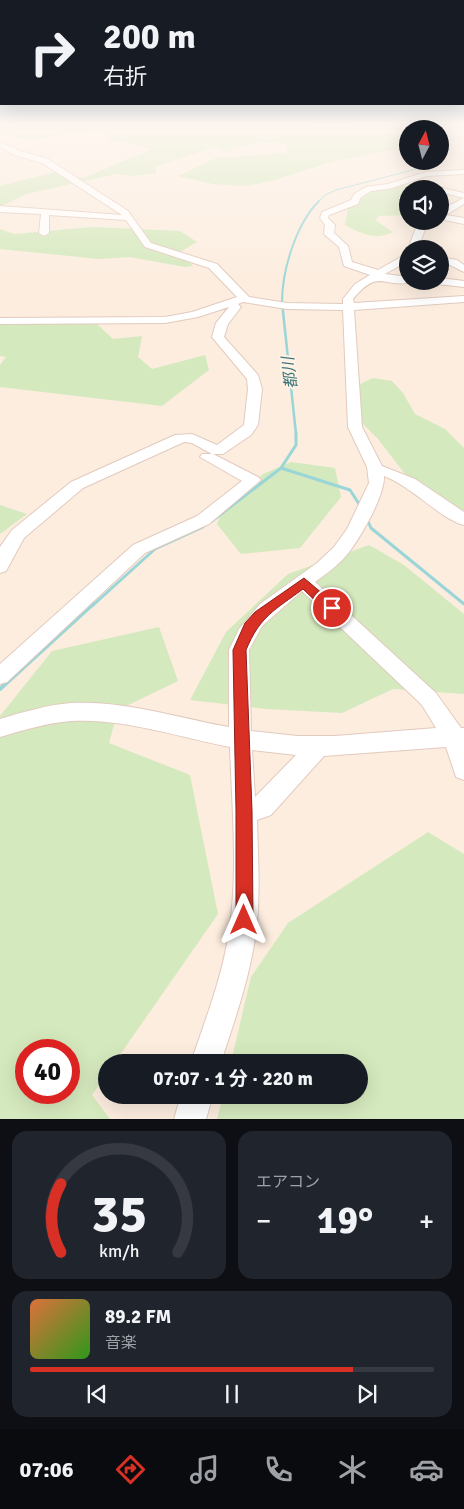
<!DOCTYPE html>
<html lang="ja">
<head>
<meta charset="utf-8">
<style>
	:root { --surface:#171b24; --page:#20242c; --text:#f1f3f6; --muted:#9ea1a6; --line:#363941; --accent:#d93025 }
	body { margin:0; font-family:Signika,"Noto Sans JP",sans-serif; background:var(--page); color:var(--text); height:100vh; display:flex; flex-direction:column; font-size:19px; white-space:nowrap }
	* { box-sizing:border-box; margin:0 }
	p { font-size:16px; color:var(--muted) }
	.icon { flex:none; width:28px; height:28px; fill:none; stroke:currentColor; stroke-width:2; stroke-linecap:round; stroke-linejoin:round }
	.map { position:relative; height:1119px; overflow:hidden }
	.sheet { display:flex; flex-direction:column; gap:12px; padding:12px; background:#0d0f14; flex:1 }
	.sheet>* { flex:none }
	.hud { position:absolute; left:0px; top:0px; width:465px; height:105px; box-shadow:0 5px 20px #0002; background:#171b24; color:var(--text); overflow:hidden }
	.needle { width:32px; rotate:7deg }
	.tools { position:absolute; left:399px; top:120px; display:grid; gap:10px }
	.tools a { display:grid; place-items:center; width:50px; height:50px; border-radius:50%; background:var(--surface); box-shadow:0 5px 20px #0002; font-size:25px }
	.speed { position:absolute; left:15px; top:1039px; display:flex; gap:10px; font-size:25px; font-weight:700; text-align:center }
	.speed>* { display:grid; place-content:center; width:65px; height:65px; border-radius:50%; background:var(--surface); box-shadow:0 5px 20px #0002; line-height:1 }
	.speed .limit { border:8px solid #d22; background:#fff; color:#111 }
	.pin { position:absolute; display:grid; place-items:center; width:42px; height:42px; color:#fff; margin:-21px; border:2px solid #fff; border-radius:50%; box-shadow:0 1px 5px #0007 }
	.me { position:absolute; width:55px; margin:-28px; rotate:0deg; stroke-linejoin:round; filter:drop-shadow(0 0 4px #0008) }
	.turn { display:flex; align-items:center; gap:18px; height:105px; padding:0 20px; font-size:22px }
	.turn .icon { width:65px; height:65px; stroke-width:2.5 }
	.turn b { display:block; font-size:35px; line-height:42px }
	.big { font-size:38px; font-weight:700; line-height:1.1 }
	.sheet .card { flex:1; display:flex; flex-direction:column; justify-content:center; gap:8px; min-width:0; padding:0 18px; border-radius:15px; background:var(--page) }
	.sheet .dial { align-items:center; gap:0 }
	.dial svg { height:130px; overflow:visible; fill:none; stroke:var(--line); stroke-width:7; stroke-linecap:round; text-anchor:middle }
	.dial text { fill:var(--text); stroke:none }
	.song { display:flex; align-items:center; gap:15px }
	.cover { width:60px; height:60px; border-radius:8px; background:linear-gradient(135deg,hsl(20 70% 55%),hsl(110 70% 35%)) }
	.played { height:5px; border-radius:2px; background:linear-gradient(90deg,var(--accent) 80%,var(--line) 80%) }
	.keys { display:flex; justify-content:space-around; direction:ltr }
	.heat { display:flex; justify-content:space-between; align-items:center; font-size:28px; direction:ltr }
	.sheet .tiles { flex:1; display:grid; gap:12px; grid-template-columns:1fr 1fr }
	.card:last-child { grid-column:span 2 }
	.trip { position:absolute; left:98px; top:1054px; width:270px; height:50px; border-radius:25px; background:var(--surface); box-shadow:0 5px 20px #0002; font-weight:700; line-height:50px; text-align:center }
	.tabs { display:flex; height:80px; justify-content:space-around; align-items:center; background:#090b0e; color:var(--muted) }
	.tabs .icon { width:35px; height:35px }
	.tabs .on { color:var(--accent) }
	.tabs b { font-size:22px; color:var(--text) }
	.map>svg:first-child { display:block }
	.green { fill:#d5e9be; fill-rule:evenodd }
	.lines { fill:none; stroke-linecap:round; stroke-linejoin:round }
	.stream-far4 { stroke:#9ad5d7; stroke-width:1 }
	.stream-far3 { stroke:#9ad5d7; stroke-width:2 }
	.stream-far2 { stroke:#9ad5d7; stroke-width:2.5 }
	.stream-far1 { stroke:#9ad5d7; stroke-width:3 }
	.stream { stroke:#9ad5d7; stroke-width:4 }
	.minor-casing { stroke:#e2cabe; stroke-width:2 }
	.minor { fill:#fff; fill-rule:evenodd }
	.route { fill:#d93025; stroke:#8d1f18 }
	.labels { text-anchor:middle; stroke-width:4; stroke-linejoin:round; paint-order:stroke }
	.far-water-label { font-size:16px; font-style:italic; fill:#3c7678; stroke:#fff1e5 }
</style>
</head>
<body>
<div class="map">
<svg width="464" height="1119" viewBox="0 0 464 1119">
	<rect width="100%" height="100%" fill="#fceddf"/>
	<!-- green -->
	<path class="green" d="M 0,124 L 308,124 L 304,126 L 353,129 L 365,126 L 356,124 L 396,124 L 414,129 L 408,129 L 407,144 L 400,148 L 331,162 L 272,181 L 247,186 L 213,184 L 178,176 L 216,158 L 286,153 L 287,145 C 264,139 247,145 225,152 L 215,147 L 156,166 L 156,173 L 133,176 L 117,174 L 26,194 L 0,207 L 0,186 L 55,172 L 83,178 L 152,149 L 107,139 L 111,136 L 105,131 L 90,131 L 29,140 L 0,133 Z
		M 398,182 L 439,189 L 408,189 L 407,215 L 379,216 L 375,220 L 393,232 C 376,241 360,233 345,225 L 348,208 L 377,188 Z
		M 92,227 L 180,231 L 197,242 L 180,252 L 193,266 L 185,267 L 130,257 L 99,259 L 0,249 L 0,229 L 14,234 Z
		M 58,323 L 97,324 L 113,339 L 142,336 L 138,357 L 152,369 L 205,355 L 209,370 L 162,406 L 0,387 L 0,365 L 6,357 L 0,356 L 0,325 Z
		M 373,378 L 392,381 L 403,393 L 415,414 L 445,429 L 464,448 L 464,516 L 411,482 L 378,439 L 360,421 L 354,387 Z
		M 291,462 L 335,468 L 341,497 L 300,548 L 241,554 L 217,524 L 224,506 L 263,474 Z
		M 0,505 L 27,514 L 0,534 Z
		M 369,545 L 404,565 L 464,614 L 464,694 L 393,689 L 342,713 L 266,709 L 190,700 L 226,632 L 288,574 Z
		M 159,627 L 178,681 L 118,710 L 109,743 L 190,775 L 218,914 L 115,1062 L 106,1062 L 106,1075 L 92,1095 L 110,1119 L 0,1119 L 0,716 L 52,651 ZM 26,1050 L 69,1050 L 69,1092 L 26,1092 Z
		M 428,832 L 464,854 L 464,1119 L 217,1119 L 223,1095 L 359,1095 L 359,1062 L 231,1062 L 251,977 L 288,923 Z"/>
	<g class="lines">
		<!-- stream-far4 -->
		<path class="stream-far4" d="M 433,129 L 434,124
			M 318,202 L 325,195 L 336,190 L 439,163 L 448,154 L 440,143"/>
		<!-- stream-far3 -->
		<path class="stream-far3" d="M 282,303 C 282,270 296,224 319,201"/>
		<!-- stream-far2 -->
		<path class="stream-far2" d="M 282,302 L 296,434"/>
		<!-- stream-far1 -->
		<path class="stream-far1" d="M 281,468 L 296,445 L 296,433
			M 281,468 L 350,490 L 361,507
			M 367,519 L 371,528 L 464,604
			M 212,521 L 281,468
			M 92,606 L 155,549 L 203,527"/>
		<!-- stream -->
		<path class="stream" d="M 0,689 L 93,604"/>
		<defs>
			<path id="minor" d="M 0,142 L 20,151 L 48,159 L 128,211 L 151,243 L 217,264 L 249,297 L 287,303 L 343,304 L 343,299 L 355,284 L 370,275 L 344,266 L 339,247 L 324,234 L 325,225 L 320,218 L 322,212 L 351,200 L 354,194 L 366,187 L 388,184 L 426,172 L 464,170 L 464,174 L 427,176 L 392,188 L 371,191 L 361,197 L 358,204 L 329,215 L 328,218 L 335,225 L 334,233 L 348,246 L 352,262 L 378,270 L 408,253 L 408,261 L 385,274 L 408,277 L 408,281 L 412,282 C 382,289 380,267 353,299 L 354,303 L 464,296 L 464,302 L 354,310 L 362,427 L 382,466 L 415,479 L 464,512 L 464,525 C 440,519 413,487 384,476 C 385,496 359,541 345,557 C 337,566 326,574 315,582 L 436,693 L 461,728 L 464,728 L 464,780 L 456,777 L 446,747 L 324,756 L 271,815 L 257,820 C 258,859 261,899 255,938 C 249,980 234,1022 221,1062 L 191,1062 C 205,1021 221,980 228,938 C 239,875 232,810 230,747 C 178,737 124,718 71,721 C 47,723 23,730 0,737 L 0,719 C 23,712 47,705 71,703 C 124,700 178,718 229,727 L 229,650 L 239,629 L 260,604 L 317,563 L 334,547 L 347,529 L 369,483 L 367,467 L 348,427 L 343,310 L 287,309 L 243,302 L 238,304 L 241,307 L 228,324 L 224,337 L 258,375 L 262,389 L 258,425 L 251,435 L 223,454 L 213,454 L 258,477 L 261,480 L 209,524 L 145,553 L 7,682 L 0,684 L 0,664 L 133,545 L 197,516 L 242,481 L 200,457 L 202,454 L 212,454 L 192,443 L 184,442 L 83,488 L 24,538 L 6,571 L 0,573 L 0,547 L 12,530 L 71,482 L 175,435 L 192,434 L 217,445 L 244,425 L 248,389 L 247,379 L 212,337 L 216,323 L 229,307 L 198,317 L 165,323 L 0,324 L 0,318 L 165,317 L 192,312 L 237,297 L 209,268 L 145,247 L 126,220 L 49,215 L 49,233 L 44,236 L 39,233 L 41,214 L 0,212 L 0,206 L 122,215 L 42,163 L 14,155 L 0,147 ZM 302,591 L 422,705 L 436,728 L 335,736 L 297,736 L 251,731 L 249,650 L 262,626 ZM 252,750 L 296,755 L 255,797 Z
				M 437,187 L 464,193 L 464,204 L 446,215 L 464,218 L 464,224 L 440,219 L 440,210 L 464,198 L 440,192 Z
				M 408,192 L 408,204 L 398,198 Z
				M 423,221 L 433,221 L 425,229 L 418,249 L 408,249 L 416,228 Z
				M 440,257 L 457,260 L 464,265 L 464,272 L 450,265 L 440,263 Z
				M 440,278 L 464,281 L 464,287 L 437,284 L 432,281 L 440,281 Z
				M 181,1095 L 213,1095 L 206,1119 L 174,1119 Z"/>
		</defs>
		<!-- minor casing -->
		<use href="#minor" class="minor-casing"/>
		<!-- minor -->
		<use href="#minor" class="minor"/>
	</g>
	<!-- sky -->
	<linearGradient id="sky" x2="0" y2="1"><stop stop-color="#93c7e7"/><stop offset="0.44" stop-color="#fef7f1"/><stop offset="1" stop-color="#fef7f1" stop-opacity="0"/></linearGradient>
	<rect width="464" height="281" fill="url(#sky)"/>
	<!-- route -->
	<path class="route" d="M 304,578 L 336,605 L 338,608 L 336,612 L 327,612 L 303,589 C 275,610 260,616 246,650 L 252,811 L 253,920 L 250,926 L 244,929 L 238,926 L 236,920 L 236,811 L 233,650 L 245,623 L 255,612 Z"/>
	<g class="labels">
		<!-- far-water labels -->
		<g class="far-water-label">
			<text transform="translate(289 373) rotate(-97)" y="6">都川</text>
		</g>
	</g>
</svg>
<div class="tools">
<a><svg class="needle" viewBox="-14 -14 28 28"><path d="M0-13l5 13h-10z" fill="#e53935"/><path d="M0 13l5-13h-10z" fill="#9ea1a6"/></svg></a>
<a><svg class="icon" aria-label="sound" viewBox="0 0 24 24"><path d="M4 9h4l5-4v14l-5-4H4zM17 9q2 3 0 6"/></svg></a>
<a><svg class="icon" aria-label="layers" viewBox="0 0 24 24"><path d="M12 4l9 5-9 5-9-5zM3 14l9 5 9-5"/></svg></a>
</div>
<div class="speed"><div class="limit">40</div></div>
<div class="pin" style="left:332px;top:608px;background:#d93025"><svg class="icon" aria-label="arrive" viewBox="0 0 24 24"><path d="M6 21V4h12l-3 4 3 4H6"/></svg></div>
<svg class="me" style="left:244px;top:920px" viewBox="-20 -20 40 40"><path d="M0-17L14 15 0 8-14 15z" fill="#d93025" stroke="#fff" stroke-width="4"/></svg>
<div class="trip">07:07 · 1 分 · 220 m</div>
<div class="hud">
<div class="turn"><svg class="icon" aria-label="right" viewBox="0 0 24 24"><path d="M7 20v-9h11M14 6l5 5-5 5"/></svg><div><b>200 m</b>右折</div></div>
</div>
</div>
<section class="sheet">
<div class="tiles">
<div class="card dial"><svg viewBox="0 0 100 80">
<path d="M14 69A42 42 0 1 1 86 69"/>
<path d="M14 69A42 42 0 0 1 14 27" stroke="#d93025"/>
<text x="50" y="56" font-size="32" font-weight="700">35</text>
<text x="50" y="72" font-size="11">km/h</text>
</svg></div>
<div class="card"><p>エアコン</p>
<div class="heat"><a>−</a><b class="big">19°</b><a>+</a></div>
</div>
<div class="card">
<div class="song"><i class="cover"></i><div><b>89.2 FM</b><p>音楽</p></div></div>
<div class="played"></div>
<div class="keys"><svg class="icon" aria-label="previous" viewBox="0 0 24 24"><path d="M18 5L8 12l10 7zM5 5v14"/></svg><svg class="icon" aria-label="pause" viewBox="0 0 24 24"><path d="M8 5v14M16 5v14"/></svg><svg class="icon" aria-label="next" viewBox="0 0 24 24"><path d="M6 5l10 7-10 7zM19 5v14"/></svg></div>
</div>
</div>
</section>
<nav class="tabs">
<b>07:06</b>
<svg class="icon on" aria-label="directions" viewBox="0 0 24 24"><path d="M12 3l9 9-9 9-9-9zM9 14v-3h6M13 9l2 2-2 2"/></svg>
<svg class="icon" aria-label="music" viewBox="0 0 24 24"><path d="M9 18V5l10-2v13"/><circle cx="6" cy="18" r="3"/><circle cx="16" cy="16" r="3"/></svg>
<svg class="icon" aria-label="phone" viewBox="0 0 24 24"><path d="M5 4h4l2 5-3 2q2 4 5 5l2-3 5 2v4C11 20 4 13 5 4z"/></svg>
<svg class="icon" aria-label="climate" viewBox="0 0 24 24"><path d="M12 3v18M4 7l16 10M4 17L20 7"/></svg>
<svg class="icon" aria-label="car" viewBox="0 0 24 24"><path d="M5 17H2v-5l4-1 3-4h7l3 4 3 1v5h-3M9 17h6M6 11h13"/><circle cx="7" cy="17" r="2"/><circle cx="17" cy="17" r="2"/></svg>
</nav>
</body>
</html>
